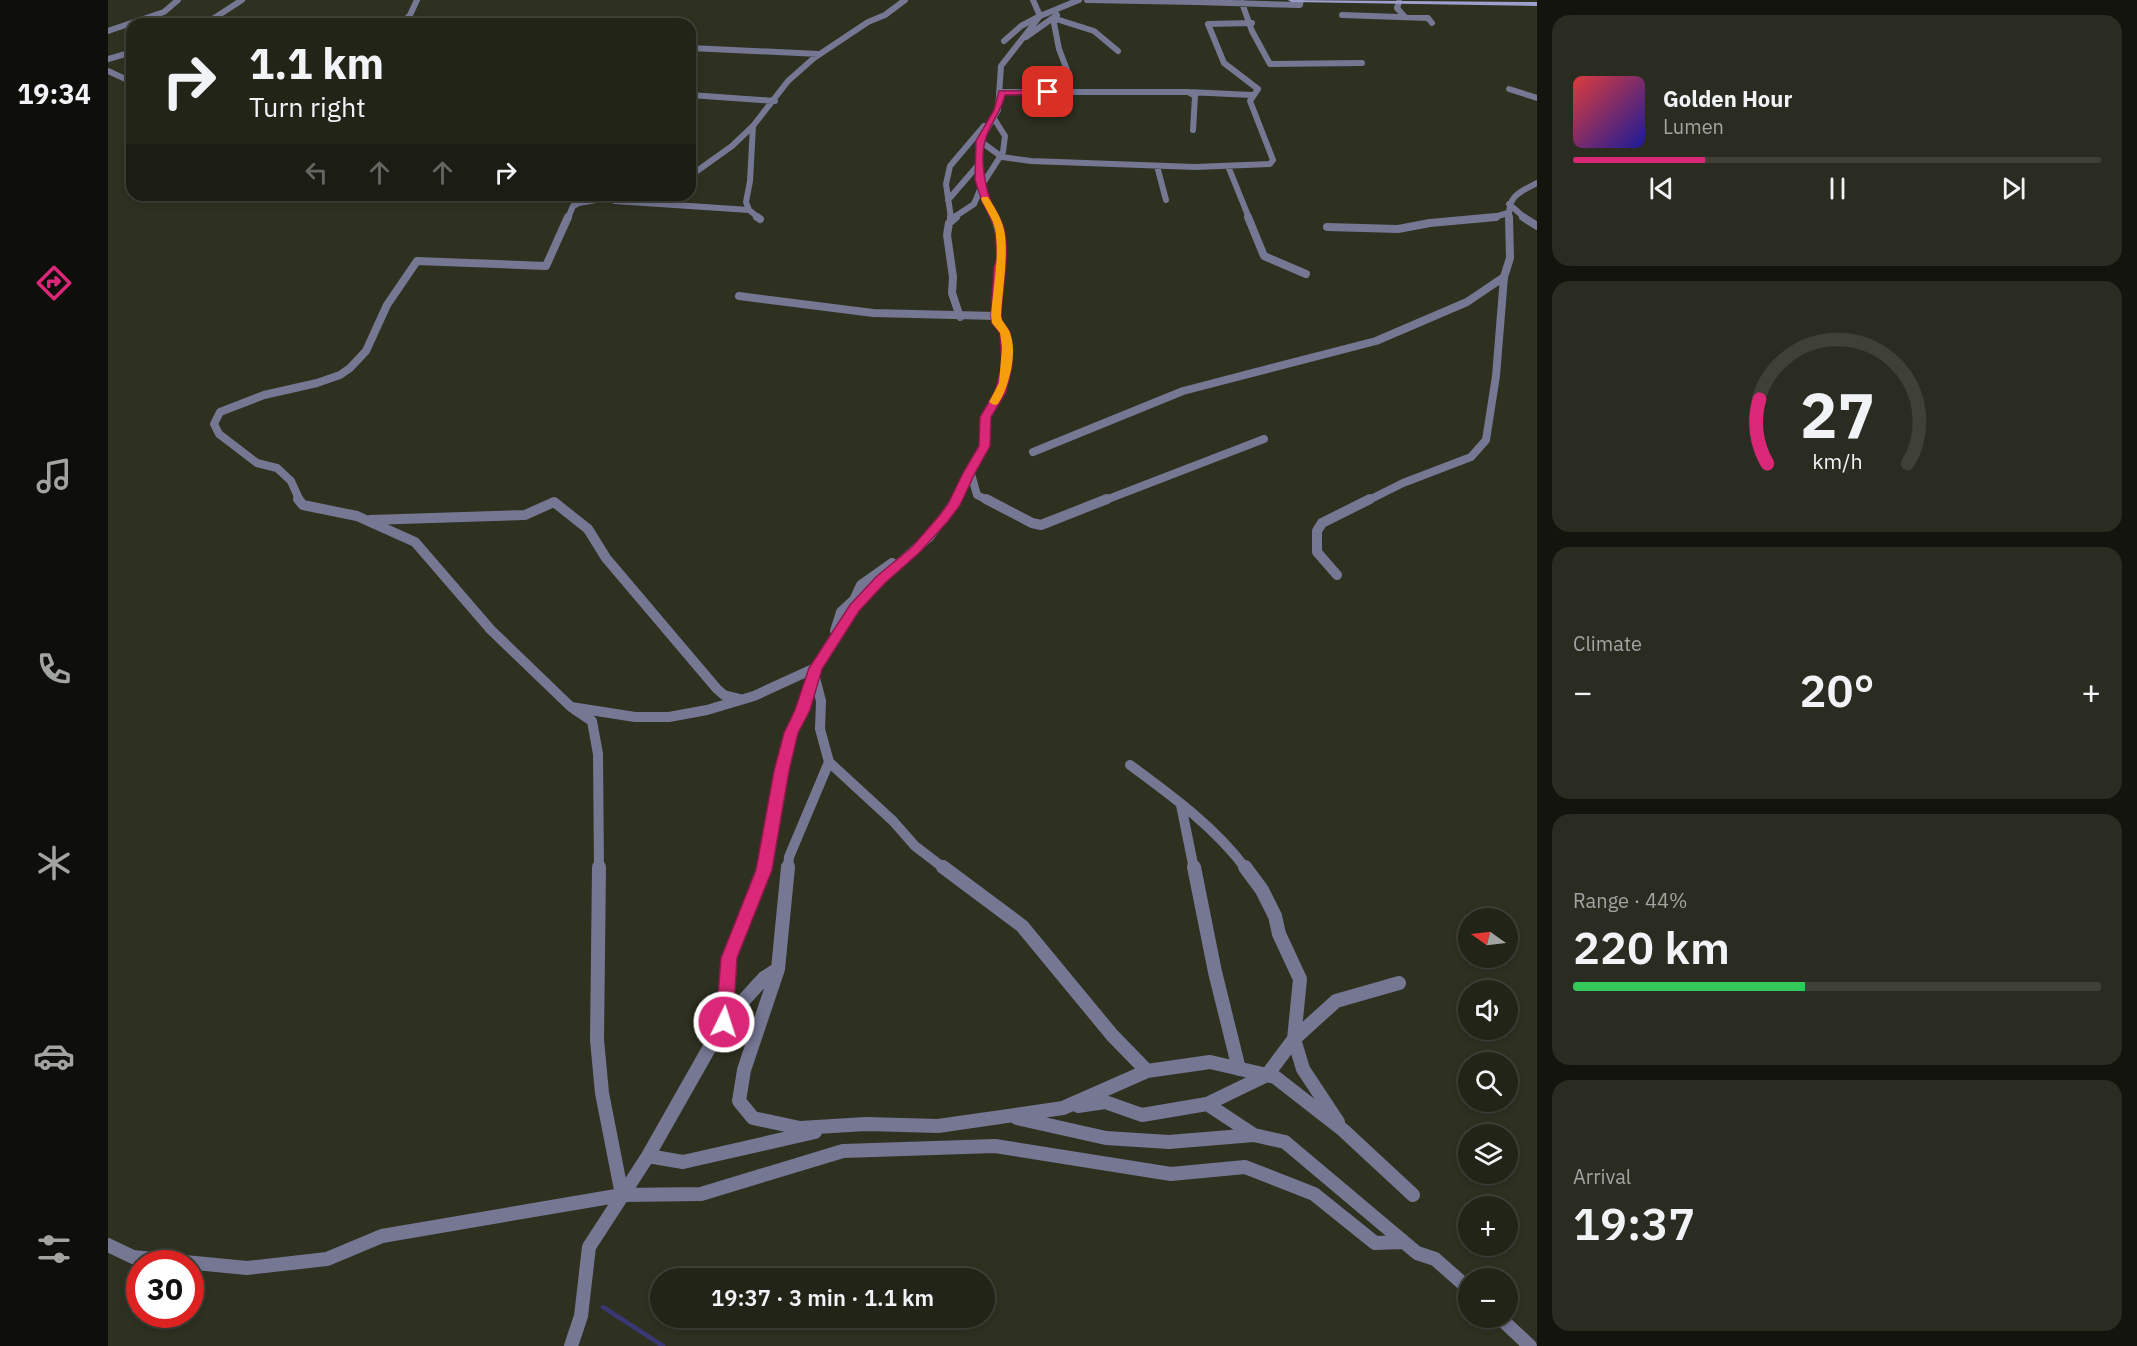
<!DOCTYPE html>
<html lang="en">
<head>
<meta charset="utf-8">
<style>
	:root { --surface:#222418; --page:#2a2c21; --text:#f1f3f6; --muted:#a2a4a2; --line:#3f4137; --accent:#db2777 }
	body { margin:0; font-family:"IBM Plex Sans",sans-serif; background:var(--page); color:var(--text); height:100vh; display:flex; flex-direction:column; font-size:22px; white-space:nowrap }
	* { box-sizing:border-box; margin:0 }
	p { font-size:20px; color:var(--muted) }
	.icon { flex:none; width:33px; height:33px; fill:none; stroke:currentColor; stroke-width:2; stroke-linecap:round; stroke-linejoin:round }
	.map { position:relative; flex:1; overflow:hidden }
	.sheet { display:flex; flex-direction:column; gap:15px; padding:15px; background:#13140d; width:600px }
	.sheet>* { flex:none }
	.top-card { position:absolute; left:18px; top:18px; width:570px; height:183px; border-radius:18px; box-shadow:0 3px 9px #0003,0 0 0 2px var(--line); background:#222418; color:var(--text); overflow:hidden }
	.needle { width:39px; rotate:284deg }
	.controls { position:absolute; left:1350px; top:908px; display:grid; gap:12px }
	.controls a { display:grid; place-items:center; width:60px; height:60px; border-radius:50%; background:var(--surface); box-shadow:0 3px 9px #0003,0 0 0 2px var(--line); font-size:30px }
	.speed { position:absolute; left:18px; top:1250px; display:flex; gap:12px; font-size:30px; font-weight:700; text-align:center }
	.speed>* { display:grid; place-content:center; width:78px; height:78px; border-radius:50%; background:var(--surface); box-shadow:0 3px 9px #0003,0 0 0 2px var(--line); line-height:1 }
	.speed .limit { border:9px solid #d22; background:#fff; color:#111 }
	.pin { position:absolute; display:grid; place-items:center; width:51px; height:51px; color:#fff; margin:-26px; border-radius:12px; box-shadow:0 3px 9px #0006 }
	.me { position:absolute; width:66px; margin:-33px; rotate:4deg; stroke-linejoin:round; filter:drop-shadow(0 0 4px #0008) }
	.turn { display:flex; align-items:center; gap:21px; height:126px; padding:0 24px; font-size:27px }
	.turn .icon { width:78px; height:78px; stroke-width:2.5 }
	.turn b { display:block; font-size:42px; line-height:51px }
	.lanes { display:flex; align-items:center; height:57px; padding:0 24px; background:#0003; justify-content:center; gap:30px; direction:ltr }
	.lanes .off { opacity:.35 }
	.big { font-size:45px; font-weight:600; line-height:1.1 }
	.sheet .tile { flex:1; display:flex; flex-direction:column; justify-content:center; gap:9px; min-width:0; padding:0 21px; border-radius:18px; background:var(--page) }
	.sheet .dial { align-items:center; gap:0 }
	.dial svg { height:156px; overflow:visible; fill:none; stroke:var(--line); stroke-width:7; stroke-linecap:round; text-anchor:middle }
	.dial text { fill:var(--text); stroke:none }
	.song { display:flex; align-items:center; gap:18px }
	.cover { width:72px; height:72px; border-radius:9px; background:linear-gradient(135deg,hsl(0 70% 55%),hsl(240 70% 35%)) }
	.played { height:6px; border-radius:3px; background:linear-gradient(90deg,var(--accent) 25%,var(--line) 25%) }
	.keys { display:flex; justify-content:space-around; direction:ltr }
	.heat { display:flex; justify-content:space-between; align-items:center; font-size:33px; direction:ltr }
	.charge { height:9px; border-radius:4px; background:linear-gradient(90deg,#34c759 44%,var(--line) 0) }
	.trip { position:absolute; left:542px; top:1268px; width:345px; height:60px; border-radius:30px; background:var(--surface); box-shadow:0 3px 9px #0003,0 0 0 2px var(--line); font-weight:600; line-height:60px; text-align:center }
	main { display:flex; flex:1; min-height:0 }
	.menu { display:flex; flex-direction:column; width:108px; justify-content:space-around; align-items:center; background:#0e0e0a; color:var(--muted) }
	.menu .icon { width:42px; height:42px }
	.menu .on { color:var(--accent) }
	.menu b { font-size:27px; color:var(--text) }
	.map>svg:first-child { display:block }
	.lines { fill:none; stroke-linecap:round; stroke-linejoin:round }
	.stream { stroke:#3a3873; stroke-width:4.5 }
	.minor-far3 { stroke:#757793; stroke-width:6 }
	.minor-far2 { stroke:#757793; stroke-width:8 }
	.minor-far1 { stroke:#757793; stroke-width:10 }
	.minor { stroke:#757793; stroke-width:14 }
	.secondary { fill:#9d9fcd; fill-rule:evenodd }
	.route { fill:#db2777; stroke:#8e194d; stroke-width:1.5 }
	.slow { fill:#f59e0b }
</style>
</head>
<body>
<main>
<nav class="menu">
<b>19:34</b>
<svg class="icon on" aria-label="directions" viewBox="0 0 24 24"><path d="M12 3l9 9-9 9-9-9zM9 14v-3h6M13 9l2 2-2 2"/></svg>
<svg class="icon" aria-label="music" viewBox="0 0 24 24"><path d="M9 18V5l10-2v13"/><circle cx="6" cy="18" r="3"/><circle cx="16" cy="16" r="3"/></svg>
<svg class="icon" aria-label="phone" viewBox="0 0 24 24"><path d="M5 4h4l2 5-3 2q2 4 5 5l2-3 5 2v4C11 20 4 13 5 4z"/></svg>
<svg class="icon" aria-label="climate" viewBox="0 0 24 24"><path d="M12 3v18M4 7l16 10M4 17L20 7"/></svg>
<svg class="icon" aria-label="car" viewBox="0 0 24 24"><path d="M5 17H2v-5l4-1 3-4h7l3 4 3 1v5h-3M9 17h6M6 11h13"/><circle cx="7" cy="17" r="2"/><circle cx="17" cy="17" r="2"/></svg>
<svg class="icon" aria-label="filters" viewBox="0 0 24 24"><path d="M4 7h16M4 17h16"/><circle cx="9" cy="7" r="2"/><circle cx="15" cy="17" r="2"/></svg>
</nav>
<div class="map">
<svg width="1429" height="1346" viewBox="0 0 1429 1346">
	<rect width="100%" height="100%" fill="#2e3020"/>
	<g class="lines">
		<!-- stream -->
		<path class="stream" d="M 495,1307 L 555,1346"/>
		<!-- minor-far3 -->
		<path class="minor-far3" d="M 979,0 L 1088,2
			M 1088,0 L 1088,2 L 1192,5 L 1193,0
			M 1291,2 L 1289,8 L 1297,17
			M 1134,3 L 1144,31 L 1162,64 L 1254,63
			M 1234,15 L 1320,18 L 1324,23
			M 945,18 L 986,31 L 1010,51
			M 945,18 L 951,49 L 961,75
			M 97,24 L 134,0
			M 293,24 L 302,15 L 309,0
			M 0,31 L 56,12 L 70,0
			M 918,37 L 949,15
			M 896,41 L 913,26 L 932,16 L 925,0
			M 582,48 L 711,54
			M 0,59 L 24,52
			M 0,71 L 24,82
			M 1401,89 L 1429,98
			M 893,92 L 1080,92 L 1144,95
			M 1080,92 L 1087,96 L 1085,130
			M 582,95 L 667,101
			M 872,141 L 894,157 L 923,161 L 1087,167 L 1162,164 L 1165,160 L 1142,101 L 1150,89 L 1116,63 L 1100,24 L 1144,23
			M 1049,166 L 1058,200
			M 1120,166 L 1141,218
			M 582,176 L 624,146 L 645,126
			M 840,200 L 871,164
			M 507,201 L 641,210
			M 1401,204 L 1417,218
			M 460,218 L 465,206 L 471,203 L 517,195
			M 651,218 L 641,210 L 638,202 L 642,181 L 645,126 L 680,81 L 706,58 L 760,22 L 777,15 L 797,0
			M 843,218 L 838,184 L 842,166 L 876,126
			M 845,218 L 866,204 L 874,185 L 895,152 L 897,136 L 885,117
			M 887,218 L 878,201 L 871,176 L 872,141 L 890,110 L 893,66 L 932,16 L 971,0
			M 1383,218 L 1400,213
			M 1401,218 C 1400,196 1411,192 1429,183"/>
		<!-- minor-far2 -->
		<path class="minor-far2" d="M 649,217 L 652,219
			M 843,217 L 843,220
			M 848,217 L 841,223 L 839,235 L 845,277 L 844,293 L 852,317
			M 1140,217 L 1156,256 L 1198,274
			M 1415,217 L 1429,226
			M 1219,227 L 1290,229 L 1322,223 L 1388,217
			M 631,296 L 765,313 L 888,316
			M 925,452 L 1075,391 L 1268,341 L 1359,302 L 1396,277
			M 862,470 L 869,495 L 881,501
			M 192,501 L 183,481 L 169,468 L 149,463 L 111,434 L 106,424 L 112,412 L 156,395 L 209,383 L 232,375 L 242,368 L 258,351 L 279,305 L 309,261 L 438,266 L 460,217
			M 848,501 L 861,473 L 875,451 L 878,417 L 896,383 L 899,365 L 897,332 L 889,323 L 888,316 C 890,286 899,244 886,217
			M 995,501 L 1156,439
			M 1259,501 L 1295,483 L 1363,457 L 1378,440 L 1388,376 L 1396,277 L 1402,258 L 1401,217"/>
		<!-- minor-far1 -->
		<path class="minor-far1" d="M 190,499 L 195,505 L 249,516 L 307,542 L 383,630 L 463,707 L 527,717 L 561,717 L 599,710 L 646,696 L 707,668 L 747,608 L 773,580 L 821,537 L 849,499
			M 878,499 L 924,523 L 933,525 L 999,499
			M 262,520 L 417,515 L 446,502 L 480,529 L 498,558 L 609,689 L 616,695 L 632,699
			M 1229,575 L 1209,552 L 1209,531 L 1214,523 L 1262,499
			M 727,631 L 733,612 L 746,600 L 753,585 L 784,563
			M 706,674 L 713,701 L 712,729 L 721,762 L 785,821 L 807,846 L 837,869
			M 466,709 L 484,721 L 490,754 L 491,869
			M 1022,765 C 1063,795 1108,828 1138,869
			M 1073,805 L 1086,869
			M 656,869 L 669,790 L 683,733 L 695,710 L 707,668
			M 680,869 L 681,857 L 721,762"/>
		<!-- minor -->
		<path class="minor" d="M 491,867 L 489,1040 L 494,1093 L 514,1195
			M 680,867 L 670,969 L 636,1070 L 631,1101 L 645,1118 L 692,1128 L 758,1124 L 830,1126 L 955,1108 L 1039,1071 L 1102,1062 L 1167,1077 L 1235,1130 L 1305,1195
			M 835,867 L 914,926 L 1004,1035 L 1039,1071
			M 1086,867 L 1107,972 L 1131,1069
			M 1137,867 L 1154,890 L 1167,916 L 1171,934 L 1192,979 L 1186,1039 L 1195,1069 L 1230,1122
			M 616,1022 L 656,978 L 670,969
			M 1099,1104 L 1159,1075 L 1186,1039 L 1228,1001 L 1291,983
			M 970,1106 L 997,1102 L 1034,1115 L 1099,1104 L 1146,1135
			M 909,1118 L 998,1138 L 1061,1142 L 1146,1135 L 1177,1142 L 1309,1253 L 1327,1259 L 1360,1288
			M 540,1156 L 575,1162 L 707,1132
			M 0,1245 L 25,1257 L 139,1268 L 219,1259 L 274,1236 L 514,1195 L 593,1194 L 735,1151 L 887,1146 L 1063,1174 L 1137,1167 L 1206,1194 L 1267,1243 L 1296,1242
			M 1391,1317 L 1422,1346
			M 463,1346 L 473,1316 L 481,1247 L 540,1156 L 616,1022 L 621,958 L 656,867"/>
		<!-- secondary -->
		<path class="secondary" d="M 1180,0 L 1429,2 L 1429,6 L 1183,2 Z"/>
	</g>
	<!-- route -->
	<path class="route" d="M 943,90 L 944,92 L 940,94 L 897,95 C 893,113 881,124 877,141 C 872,158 877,188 884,204 C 888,212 894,220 896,229 C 902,255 894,289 893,316 L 894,322 L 902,332 L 904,365 L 898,392 L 883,417 L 882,446 L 867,473 L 852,505 L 840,521 L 812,552 L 777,583 L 751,611 L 714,669 L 702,710 L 690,733 L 681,771 L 664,870 L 629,958 L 625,1022 L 622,1028 L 616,1030 L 610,1028 L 608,1022 L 613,958 L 648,870 L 666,771 L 676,733 L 687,710 L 701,668 L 742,605 L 768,577 L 804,547 L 831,516 L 840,504 L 855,473 L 871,446 L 872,417 L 887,392 L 894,365 L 892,333 L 884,323 L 883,316 L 886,267 L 889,258 L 887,227 L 874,201 L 867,180 L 868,141 L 886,110 L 891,91 Z"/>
	<!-- slow -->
	<path class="slow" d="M 874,197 L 880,197 C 886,206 892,216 895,226 C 902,247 894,292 893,316 C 894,323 900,326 902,333 C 910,353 901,387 890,404 L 886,405 L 881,402 L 891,383 L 894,347 L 892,333 L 884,323 L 883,316 C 885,288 892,256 887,229 C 885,219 877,208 873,199 Z"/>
</svg>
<div class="controls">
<a><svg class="needle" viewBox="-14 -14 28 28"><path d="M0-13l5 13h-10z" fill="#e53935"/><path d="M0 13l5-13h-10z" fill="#a2a4a2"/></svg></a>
<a><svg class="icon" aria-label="sound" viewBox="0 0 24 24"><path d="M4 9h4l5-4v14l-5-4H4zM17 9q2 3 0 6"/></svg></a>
<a><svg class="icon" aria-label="search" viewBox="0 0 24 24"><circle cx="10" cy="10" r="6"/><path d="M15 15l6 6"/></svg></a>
<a><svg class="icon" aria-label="layers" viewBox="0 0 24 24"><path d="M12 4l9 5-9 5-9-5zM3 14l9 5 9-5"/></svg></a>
<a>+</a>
<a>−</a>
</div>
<div class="speed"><div class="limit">30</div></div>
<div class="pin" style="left:940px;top:92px;background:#d93025"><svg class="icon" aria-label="arrive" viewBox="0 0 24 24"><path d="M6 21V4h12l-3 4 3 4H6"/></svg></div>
<svg class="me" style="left:616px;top:1022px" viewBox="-20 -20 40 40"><circle r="17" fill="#db2777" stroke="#fff" stroke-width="3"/><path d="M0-11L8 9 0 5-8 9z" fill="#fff"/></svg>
<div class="trip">19:37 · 3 min · 1.1 km</div>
<div class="top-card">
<div class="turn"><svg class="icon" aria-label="right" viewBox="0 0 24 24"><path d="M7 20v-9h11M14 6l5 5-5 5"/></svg><div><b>1.1 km</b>Turn right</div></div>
<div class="lanes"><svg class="icon off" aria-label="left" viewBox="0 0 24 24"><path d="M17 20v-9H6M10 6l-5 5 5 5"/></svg><svg class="icon off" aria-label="ahead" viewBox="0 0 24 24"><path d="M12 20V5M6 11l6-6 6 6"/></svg><svg class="icon off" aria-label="ahead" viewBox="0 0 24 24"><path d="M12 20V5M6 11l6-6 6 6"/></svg><svg class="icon" aria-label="right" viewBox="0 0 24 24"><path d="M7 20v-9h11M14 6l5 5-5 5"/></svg></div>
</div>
</div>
<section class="sheet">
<div class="tile">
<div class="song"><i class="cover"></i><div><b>Golden Hour</b><p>Lumen</p></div></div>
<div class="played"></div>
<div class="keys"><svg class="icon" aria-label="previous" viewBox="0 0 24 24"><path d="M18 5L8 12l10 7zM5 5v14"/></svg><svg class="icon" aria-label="pause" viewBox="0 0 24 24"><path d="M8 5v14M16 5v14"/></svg><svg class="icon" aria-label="next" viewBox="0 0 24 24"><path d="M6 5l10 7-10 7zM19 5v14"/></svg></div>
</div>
<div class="tile dial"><svg viewBox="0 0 100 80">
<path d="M14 69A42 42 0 1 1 86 69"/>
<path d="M14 69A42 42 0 0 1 10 36" stroke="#db2777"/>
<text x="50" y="56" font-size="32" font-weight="700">27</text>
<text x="50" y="72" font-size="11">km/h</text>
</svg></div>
<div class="tile"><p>Climate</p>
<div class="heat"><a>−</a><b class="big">20°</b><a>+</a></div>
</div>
<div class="tile"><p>Range · 44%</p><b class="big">220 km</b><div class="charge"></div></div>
<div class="tile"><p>Arrival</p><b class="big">19:37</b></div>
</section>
</main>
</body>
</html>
